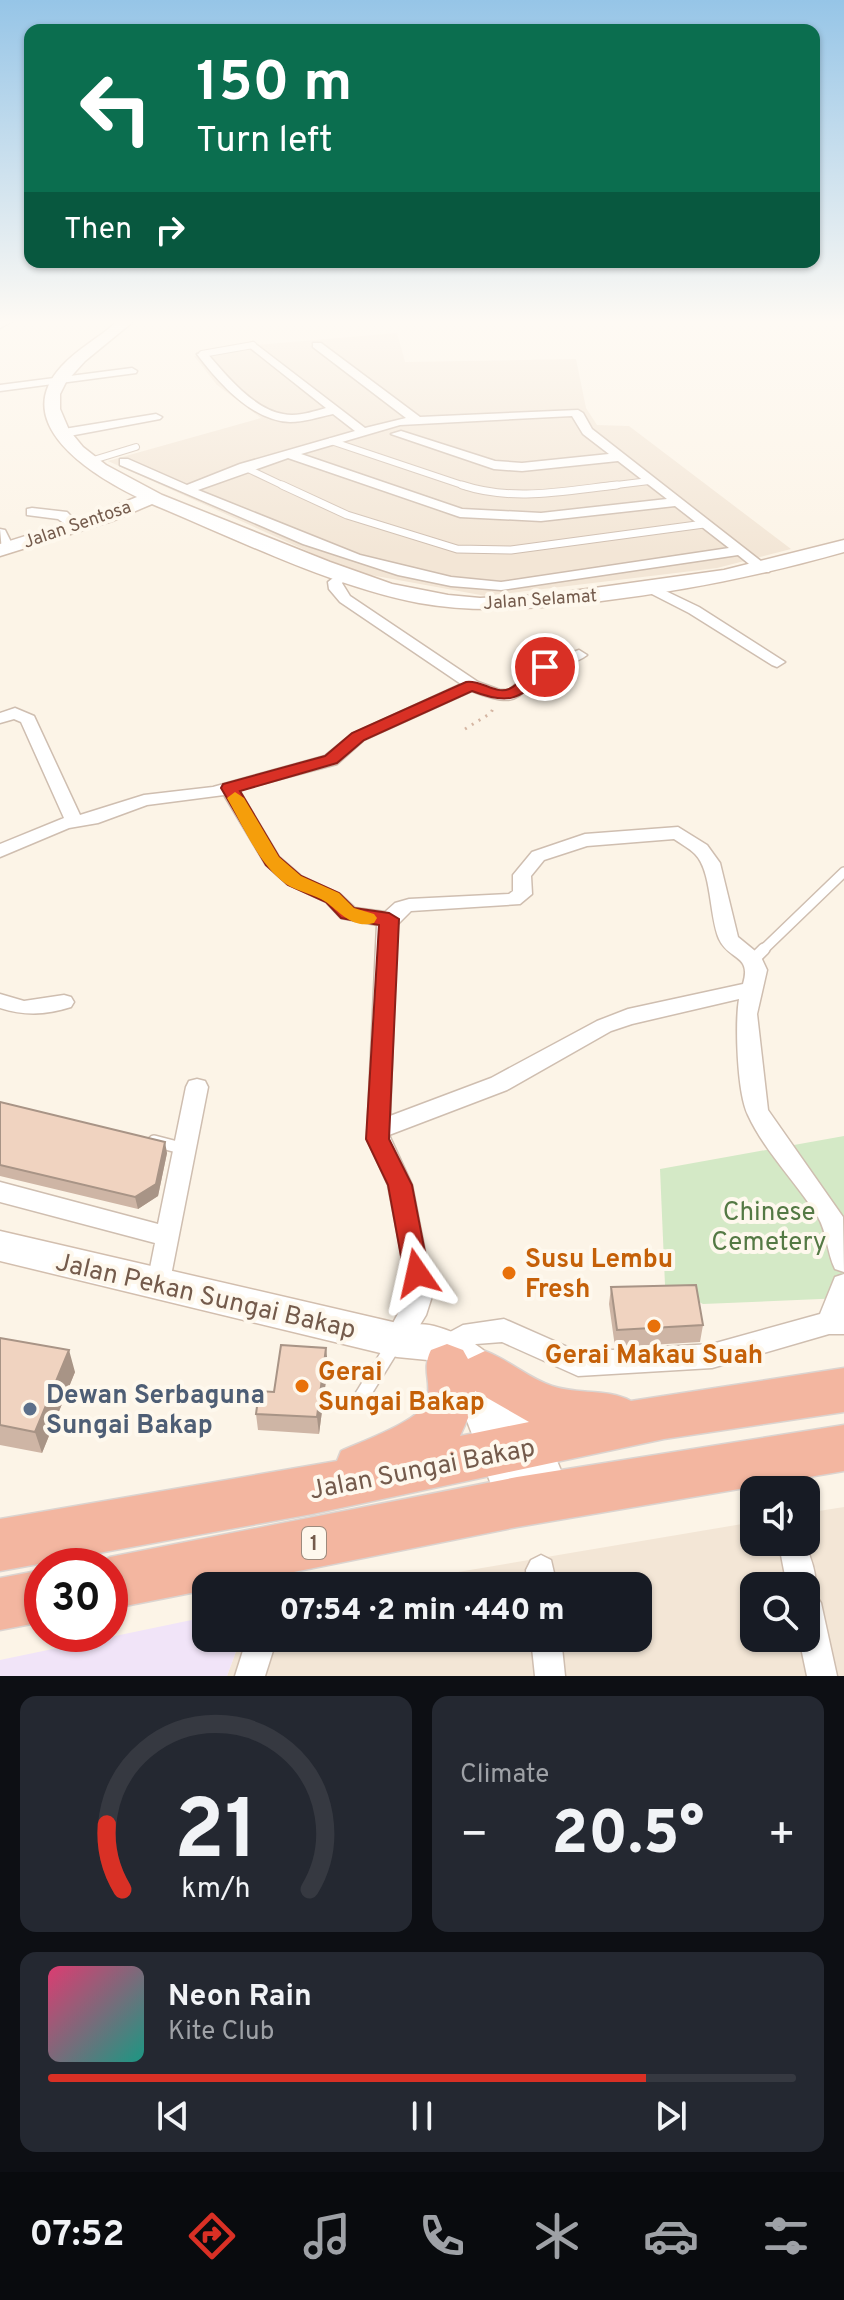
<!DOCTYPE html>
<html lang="en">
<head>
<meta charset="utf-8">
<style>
	:root { --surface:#171b24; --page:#242831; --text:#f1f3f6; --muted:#9ea1a6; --line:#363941; --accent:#d93025 }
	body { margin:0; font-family:Overpass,sans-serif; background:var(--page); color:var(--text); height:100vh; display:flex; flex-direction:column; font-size:30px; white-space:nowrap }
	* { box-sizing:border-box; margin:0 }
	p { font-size:26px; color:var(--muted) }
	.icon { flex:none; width:44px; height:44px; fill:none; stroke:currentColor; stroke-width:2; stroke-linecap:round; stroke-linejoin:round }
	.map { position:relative; height:1676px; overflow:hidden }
	.drawer { display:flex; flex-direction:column; gap:20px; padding:20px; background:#0d0f14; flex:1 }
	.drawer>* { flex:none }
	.guide { position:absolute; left:24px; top:24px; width:796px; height:244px; border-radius:16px; box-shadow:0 2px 6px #0004; background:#0b6e4f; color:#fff; overflow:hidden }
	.buttons { position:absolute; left:740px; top:1476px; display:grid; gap:16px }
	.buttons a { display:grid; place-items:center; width:80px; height:80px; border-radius:16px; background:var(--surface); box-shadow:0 2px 6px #0004; font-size:40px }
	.speed { position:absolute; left:24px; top:1548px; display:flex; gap:16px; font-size:40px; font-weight:700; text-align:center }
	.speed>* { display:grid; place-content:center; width:104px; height:104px; border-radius:50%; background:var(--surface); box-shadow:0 2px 6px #0004; line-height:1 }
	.speed .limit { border:12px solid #d22; background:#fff; color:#111 }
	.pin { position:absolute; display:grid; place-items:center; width:68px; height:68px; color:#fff; margin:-34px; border:4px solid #fff; border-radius:50%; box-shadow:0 2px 8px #0007 }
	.me { position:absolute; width:88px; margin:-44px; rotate:349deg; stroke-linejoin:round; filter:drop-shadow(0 0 6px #0008) }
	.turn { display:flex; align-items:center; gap:28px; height:168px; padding:0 40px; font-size:36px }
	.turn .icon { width:104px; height:104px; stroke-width:2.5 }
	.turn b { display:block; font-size:56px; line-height:68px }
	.then { display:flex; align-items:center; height:76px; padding:0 40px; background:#0003; gap:16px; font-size:30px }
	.big { font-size:60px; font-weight:800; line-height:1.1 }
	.drawer .tile { flex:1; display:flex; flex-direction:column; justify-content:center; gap:12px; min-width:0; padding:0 28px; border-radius:16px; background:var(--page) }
	.drawer .dial { align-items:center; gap:0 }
	.dial svg { height:208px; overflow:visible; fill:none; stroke:var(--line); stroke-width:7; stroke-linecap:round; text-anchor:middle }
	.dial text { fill:var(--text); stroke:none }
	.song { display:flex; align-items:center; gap:24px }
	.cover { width:96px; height:96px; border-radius:12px; background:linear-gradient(135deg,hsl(340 70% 55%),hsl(170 70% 35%)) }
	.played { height:8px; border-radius:4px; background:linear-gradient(90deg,var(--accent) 80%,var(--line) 80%) }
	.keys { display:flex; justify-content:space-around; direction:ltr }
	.heat { display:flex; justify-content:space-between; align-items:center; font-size:44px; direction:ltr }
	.drawer .tiles { flex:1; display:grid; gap:20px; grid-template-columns:1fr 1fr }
	.tile:last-child { grid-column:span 2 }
	.trip { position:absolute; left:192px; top:1572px; width:460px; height:80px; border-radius:16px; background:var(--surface); box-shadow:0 2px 6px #0004; font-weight:800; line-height:80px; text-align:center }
	.dock { display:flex; height:128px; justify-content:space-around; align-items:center; background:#090b0e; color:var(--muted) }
	.dock .icon { width:56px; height:56px }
	.dock .current { color:var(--accent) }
	.dock b { font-size:36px; color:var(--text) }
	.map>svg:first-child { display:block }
	.residential { fill:#f3e6d6; fill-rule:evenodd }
	.education { fill:#f1e4f8 }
	.green { fill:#d4e9c6 }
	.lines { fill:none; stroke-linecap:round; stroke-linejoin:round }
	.lane-far4-casing { stroke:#cfbeb0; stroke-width:8 }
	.lane-far3-casing { stroke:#cfbeb0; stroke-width:9 }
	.lane-far2-casing { stroke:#cfbeb0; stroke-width:12 }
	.lane-far1-casing { stroke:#cfbeb0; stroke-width:14 }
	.lane-casing { stroke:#cfbeb0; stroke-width:17 }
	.street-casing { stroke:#cfbeb0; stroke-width:3 }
	.secondary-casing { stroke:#d2beae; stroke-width:3 }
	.highway-casing { stroke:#dbd4d0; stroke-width:3 }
	.path { stroke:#d5b6a3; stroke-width:3; stroke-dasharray:2 6; stroke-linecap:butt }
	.lane-far4 { stroke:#fff; stroke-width:6 }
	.lane-far3 { stroke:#fff; stroke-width:7 }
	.lane-far2 { stroke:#fff; stroke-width:9 }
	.lane-far1 { stroke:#fff; stroke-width:11 }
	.lane { stroke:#fff; stroke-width:14 }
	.street { fill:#fff; fill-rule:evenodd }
	.secondary { fill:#fff; fill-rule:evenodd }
	.highway { fill:#f3b6a0; fill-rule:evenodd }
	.wall { fill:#ceb5a5 }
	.shaded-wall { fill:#a89486 }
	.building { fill:#f0d3c0; stroke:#a89486; stroke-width:2 }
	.route { fill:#d93025; stroke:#8d1f18; stroke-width:2 }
	.slow { fill:#f59e0b }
	.food-dot { fill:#e8710a; stroke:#fef8ed; stroke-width:3 }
	.service-dot { fill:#5c6f8a; stroke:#fef8ed; stroke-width:3 }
	.labels { text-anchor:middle; stroke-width:8; stroke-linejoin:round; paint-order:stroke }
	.far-street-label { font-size:18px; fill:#745b4c; stroke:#fef8ed }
	.shield { fill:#fef8ed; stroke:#9d8a7c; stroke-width:2 }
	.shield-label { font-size:20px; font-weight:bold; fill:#745b4c }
	.near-park-label { font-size:26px; fill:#547944; stroke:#fef8ed }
	.near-food-label { font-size:26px; font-weight:bold; fill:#c56008; stroke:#fef8ed; text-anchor:start }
	.near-street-label { font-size:26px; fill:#745b4c; stroke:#fef8ed }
	.near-service-label { font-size:26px; font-weight:bold; fill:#4e5e75; stroke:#fef8ed; text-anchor:start }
</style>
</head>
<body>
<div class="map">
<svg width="844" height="1676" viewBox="0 0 844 1676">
	<rect width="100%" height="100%" fill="#fcf4e7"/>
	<!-- residential -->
	<path class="residential" d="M 397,333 L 405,362 L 576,359 L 586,408 L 597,425 L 629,426 L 791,549 L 717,568 L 486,596 L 354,572 L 108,461 L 261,418 L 217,385 L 194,356 L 256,345 Z
		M 844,1507 L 844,1676 L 227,1676 L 241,1638 L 638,1638 L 638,1586 L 375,1586 L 754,1522 L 754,1542 L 806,1542 L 806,1513 ZM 754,1586 L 806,1586 L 806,1638 L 754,1638 Z"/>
	<!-- education -->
	<path class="education" d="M 206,1617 L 206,1638 L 241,1638 L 227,1676 L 0,1676 L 0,1660 Z"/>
	<!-- green -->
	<path class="green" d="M 844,1136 L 844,1298 L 703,1304 L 665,1285 L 660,1169 Z"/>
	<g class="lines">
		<defs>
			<path id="lane-far4" d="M 202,354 L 253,345
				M 331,441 L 468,487
				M 90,461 L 136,447
				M 244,467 L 286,487
				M 600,487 L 649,481"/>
			<path id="lane-far3" d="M 282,485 L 347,515 L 457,549 L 511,550 L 704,524
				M 462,485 C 513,502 564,491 617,485"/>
			<path id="lane-far2" d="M 762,951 L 844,872"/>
			<path id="lane-far1" d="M 753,960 L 764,949
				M 154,1141 L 185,1149"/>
			<path id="lane" d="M 359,1401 L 393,1346"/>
			<path id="street" d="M 14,320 L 0,328 L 0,321 Z
				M 253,342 L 365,428 L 406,418 L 313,347 L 313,343 L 321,343 L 420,417 L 578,410 L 583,413 L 592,429 L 771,569 L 769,572 L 759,572 L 738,555 L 501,590 L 451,586 L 398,575 L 303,544 L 120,465 L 120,459 L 128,459 L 187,485 L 240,464 L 355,431 L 333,414 C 319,417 304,422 290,422 C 252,421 218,382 197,354 L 206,352 C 225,374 253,409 283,414 C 297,417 312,412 326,408 L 249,347 L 248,345 ZM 572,416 L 583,434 L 609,454 L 522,463 L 495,461 L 401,431 L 391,434 L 494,469 L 522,471 L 618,461 L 667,499 L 541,513 L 462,509 L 301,454 L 400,425 ZM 288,458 L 460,517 L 541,521 L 675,506 L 729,548 L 501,582 L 451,577 L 360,555 L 198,490 Z
				M 132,368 L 137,371 L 136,373 L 0,391 L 0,385 Z
				M 156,414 L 162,417 L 160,419 L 64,437 L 58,433 L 64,429 Z
				M 32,508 L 67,512 L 82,527 L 75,531 L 58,519 L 27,515 L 27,509 Z
				M 0,529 L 5,530 L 14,548 L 12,551 L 2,551 Z
				M 342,571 L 349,575 L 342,583 L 350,596 L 478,682 L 500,690 L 509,690 L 540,664 L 579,650 L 587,655 C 577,663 563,664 551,670 C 512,692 527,712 472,691 L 364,740 L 337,764 L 239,790 L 279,857 L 301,876 L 340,894 L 355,908 L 385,912 L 395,903 L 409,899 L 509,894 L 513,891 L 513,875 L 532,852 L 585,834 L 678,827 L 707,845 L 720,863 L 738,937 L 760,955 L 767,970 L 757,1014 L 768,1110 L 843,1217 L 844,1272 L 835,1269 C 827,1253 827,1232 818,1217 C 797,1183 765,1152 748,1115 C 737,1093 735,1023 739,999 L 632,1024 L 611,1031 L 507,1090 L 389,1135 L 412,1185 L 433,1293 L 426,1315 L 406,1348 L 397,1351 L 388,1348 L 384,1340 L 409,1293 L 388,1185 L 367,1139 L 377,925 L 341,918 L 326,902 L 287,884 L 266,865 L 224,795 L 147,805 L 98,823 L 69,828 L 0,857 L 0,844 L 64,818 L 21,722 L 14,719 L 0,723 L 0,713 L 15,708 L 34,716 L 80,815 L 144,795 L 213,787 L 325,756 L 352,734 L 461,684 L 340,602 L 329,589 L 328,582 ZM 674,839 C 681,844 689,848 695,854 C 712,871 709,915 719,939 C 729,961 752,954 743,984 L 628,1009 L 597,1021 L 491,1078 L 390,1116 L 397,925 L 411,911 L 520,904 L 532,894 L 531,876 L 544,860 L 587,846 Z
				M 651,584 L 699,607 L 785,662 L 777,667 L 772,665 L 689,613 L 646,591 L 644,588 Z
				M 0,994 L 24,1001 L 64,995 L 71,997 L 74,1002 L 71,1007 C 46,1015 25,1016 0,1008 Z
				M 197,1079 L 205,1081 L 208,1087 L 168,1291 L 159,1294 L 150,1291 L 147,1283 L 155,1243 L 0,1202 L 0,1182 L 158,1224 L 186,1087 L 189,1081 Z
				M 844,1274 L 844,1334 L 829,1334 L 712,1368 L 578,1376 L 502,1342 L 476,1344 L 446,1359 L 437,1355 L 433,1347 L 437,1339 L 463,1325 L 504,1319 L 579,1352 L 712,1344 L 820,1314 L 835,1277 Z
				M 791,1542 L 805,1545 C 811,1558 819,1578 814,1592 L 821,1603 L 837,1676 L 807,1676 L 799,1638 L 806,1638 L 806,1586 L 787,1586 L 781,1555 L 785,1545 Z
				M 541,1555 L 551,1560 L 557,1586 L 527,1586 L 526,1570 L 531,1560 Z
				M 247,1638 L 277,1638 L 265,1676 L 235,1676 Z
				M 531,1638 L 561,1638 L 565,1676 L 535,1676 Z"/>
			<path id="secondary" d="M 119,320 L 135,320 L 85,361 L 66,382 L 60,394 L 60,409 L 69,430 L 83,447 L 106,465 L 162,495 L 330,562 L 392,584 L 448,595 L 480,598 L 544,595 L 724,570 L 844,540 L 844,552 C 763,575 684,591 601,601 C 540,608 480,614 419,603 C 333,587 234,538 152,504 L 112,521 L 0,556 L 0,544 L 98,513 L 137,497 C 92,475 9,424 61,367 C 78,348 101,337 119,320 Z
				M 0,1231 L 397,1323 C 409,1325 422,1323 434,1326 C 514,1347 544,1426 571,1496 L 565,1510 L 551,1516 L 535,1507 L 531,1516 L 517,1522 L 503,1516 L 464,1413 L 439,1383 L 433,1371 L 438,1361 L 397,1357 L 0,1261 Z"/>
			<path id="highway" d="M 447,1344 L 463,1350 L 468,1359 L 485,1351 C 509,1360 528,1378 552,1386 C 578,1395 607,1388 631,1401 L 844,1368 L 844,1412 L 664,1439 L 312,1514 L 0,1571 L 0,1519 L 337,1461 L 341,1451 C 360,1442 423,1420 427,1400 C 432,1380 421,1371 431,1350 ZM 475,1391 L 529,1422 L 460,1436 L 473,1407 Z
				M 844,1425 L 844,1471 L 517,1527 L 224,1586 L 206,1586 L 206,1590 L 110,1609 L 110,1566 L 91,1566 L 110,1557 L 517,1477 Z
				M 42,1570 L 42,1622 L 0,1630 L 0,1578 Z"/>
		</defs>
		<!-- lane-far4 casing -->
		<use href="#lane-far4" class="lane-far4-casing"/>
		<!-- lane-far3 casing -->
		<use href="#lane-far3" class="lane-far3-casing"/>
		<!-- lane-far2 casing -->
		<use href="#lane-far2" class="lane-far2-casing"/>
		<!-- lane-far1 casing -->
		<use href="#lane-far1" class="lane-far1-casing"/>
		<!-- lane casing -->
		<use href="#lane" class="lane-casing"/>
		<!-- street casing -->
		<use href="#street" class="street-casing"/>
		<!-- secondary casing -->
		<use href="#secondary" class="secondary-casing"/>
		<!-- highway casing -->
		<use href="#highway" class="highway-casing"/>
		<!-- path -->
		<path class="path" d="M 465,729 L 491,713 L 494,706"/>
		<!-- lane-far4 -->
		<use href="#lane-far4" class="lane-far4"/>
		<!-- lane-far3 -->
		<use href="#lane-far3" class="lane-far3"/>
		<!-- lane-far2 -->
		<use href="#lane-far2" class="lane-far2"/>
		<!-- lane-far1 -->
		<use href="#lane-far1" class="lane-far1"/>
		<!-- lane -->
		<use href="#lane" class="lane"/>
		<!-- street -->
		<use href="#street" class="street"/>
		<!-- secondary -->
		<use href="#secondary" class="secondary"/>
		<!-- highway -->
		<use href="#highway" class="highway"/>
	</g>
	<!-- wall -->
	<path class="wall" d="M 0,1102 L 167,1153 L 158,1196 L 138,1209 L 0,1176 Z
		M 611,1287 L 703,1325 L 700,1342 L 615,1347 L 609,1304 Z
		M 0,1338 L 75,1372 L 42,1453 L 0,1445 Z
		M 328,1365 L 319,1434 L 258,1430 L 256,1414 L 274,1392 Z"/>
	<!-- shaded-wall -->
	<path class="shaded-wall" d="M 165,1142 L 167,1153 L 158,1196 L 138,1209 L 135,1197 Z
		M 326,1348 L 328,1365 L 319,1434 L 317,1417 Z
		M 69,1350 L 75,1372 L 42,1453 L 35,1432 Z"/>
	<!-- building -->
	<path class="building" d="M 0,1102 L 165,1142 L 156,1184 L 135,1197 L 0,1165 Z
		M 696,1285 L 703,1325 L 617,1330 L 611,1287 Z
		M 0,1338 L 69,1350 L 35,1432 L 0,1425 Z
		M 281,1345 L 326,1348 L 317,1417 L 256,1414 L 259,1391 L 274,1392 Z"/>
	<!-- sky -->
	<linearGradient id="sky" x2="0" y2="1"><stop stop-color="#96c5e7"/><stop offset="0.58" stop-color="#fefaf4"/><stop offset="1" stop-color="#fefaf4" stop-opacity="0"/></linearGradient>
	<rect width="844" height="555" fill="url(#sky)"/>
	<!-- route -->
	<path class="route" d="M 545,662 L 553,667 L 551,670 C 519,697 514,707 472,691 L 364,740 L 337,763 L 240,791 L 279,857 L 301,876 L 339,893 L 354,908 L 389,913 L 399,919 L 389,1139 L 412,1185 L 429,1273 L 426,1281 L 417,1284 L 408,1281 L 404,1273 L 388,1185 L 366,1139 L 379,925 L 341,918 L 326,902 L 288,885 L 266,865 L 221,788 L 223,784 L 325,756 L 352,733 L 466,682 C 480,679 496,695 509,689 C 523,683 530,667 545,662 Z"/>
	<!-- slow -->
	<path class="slow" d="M 235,792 L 244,798 L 279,857 L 301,876 L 339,893 L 354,908 L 374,914 L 377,918 L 374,923 C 353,929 341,913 326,902 C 314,894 298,892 286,884 C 258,864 244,827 227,798 Z"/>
	<!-- markers -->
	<g class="food-dot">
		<circle cx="509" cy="1273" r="8"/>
		<circle cx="654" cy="1326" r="8"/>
		<circle cx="302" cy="1386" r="8"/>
	</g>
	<circle class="service-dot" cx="30" cy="1409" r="8"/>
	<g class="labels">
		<!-- far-street labels -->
		<g class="far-street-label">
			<text transform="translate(77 524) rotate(-19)" y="6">Jalan Sentosa</text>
			<text transform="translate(540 599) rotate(-4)" y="6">Jalan Selamat</text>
		</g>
		<!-- shield labels -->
		<rect class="shield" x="302" y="1527" width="24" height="32" rx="6"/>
		<g class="shield-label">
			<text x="314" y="1550">1</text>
		</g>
		<!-- near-park labels -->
		<g class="near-park-label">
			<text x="769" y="1220">Chinese<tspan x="769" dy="30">Cemetery</tspan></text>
		</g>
		<!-- near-food labels -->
		<g class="near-food-label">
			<text x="525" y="1267">Susu Lembu<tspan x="525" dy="30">Fresh</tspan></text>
			<text x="654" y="1363" text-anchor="middle">Gerai Makau Suah</text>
			<text x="318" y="1380">Gerai<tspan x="318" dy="30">Sungai Bakap</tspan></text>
		</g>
		<!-- near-street labels -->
		<g class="near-street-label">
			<text transform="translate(206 1295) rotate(13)" y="9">Jalan Pekan Sungai Bakap</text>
			<text transform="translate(422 1468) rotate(-11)" y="9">Jalan Sungai Bakap</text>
		</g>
		<!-- near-service labels -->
		<g class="near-service-label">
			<text x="46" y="1403">Dewan Serbaguna<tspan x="46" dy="30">Sungai Bakap</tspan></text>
		</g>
	</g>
</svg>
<div class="buttons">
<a><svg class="icon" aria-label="sound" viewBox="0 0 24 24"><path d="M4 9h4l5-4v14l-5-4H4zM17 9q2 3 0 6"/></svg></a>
<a><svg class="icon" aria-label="search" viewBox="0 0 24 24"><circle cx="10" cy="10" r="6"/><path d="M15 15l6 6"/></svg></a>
</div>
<div class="speed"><div class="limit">30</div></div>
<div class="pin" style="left:545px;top:667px;background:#d93025"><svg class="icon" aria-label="arrive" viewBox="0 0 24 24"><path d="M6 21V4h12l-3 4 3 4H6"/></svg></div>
<svg class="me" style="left:417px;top:1273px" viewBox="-20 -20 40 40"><path d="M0-17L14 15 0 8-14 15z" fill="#d93025" stroke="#fff" stroke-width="4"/></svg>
<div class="trip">07:54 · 2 min · 440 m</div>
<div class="guide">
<div class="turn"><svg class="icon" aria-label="left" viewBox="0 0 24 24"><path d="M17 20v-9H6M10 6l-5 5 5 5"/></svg><div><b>150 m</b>Turn left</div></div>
<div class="then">Then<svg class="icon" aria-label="right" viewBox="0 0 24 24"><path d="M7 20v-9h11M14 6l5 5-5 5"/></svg></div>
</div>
</div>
<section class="drawer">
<div class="tiles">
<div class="tile dial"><svg viewBox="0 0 100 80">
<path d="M14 69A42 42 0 1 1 86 69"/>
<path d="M14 69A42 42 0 0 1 8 44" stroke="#d93025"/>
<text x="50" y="56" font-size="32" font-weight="700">21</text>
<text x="50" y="72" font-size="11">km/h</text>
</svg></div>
<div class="tile"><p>Climate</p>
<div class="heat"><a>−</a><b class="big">20.5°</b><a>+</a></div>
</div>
<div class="tile">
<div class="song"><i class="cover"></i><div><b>Neon Rain</b><p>Kite Club</p></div></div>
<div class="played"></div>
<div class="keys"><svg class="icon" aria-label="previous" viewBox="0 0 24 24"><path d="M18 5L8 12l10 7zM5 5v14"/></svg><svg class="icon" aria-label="pause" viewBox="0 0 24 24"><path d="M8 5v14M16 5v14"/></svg><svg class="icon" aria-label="next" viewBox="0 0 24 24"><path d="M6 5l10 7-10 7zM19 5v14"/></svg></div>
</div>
</div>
</section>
<nav class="dock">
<b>07:52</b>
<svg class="icon current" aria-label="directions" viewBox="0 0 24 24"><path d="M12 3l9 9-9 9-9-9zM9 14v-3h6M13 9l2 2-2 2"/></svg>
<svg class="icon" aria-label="music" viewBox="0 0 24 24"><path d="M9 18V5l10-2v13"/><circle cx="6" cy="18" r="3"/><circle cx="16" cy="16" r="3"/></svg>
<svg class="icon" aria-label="phone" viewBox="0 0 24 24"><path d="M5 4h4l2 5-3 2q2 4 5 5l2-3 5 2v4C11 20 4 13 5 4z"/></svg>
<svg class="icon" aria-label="climate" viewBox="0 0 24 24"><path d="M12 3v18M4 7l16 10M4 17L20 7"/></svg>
<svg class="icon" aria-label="car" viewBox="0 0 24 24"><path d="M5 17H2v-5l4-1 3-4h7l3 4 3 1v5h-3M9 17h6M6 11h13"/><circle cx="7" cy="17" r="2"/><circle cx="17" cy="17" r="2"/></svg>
<svg class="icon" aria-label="filters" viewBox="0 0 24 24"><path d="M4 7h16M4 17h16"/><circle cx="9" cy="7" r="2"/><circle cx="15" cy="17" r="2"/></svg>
</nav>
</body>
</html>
